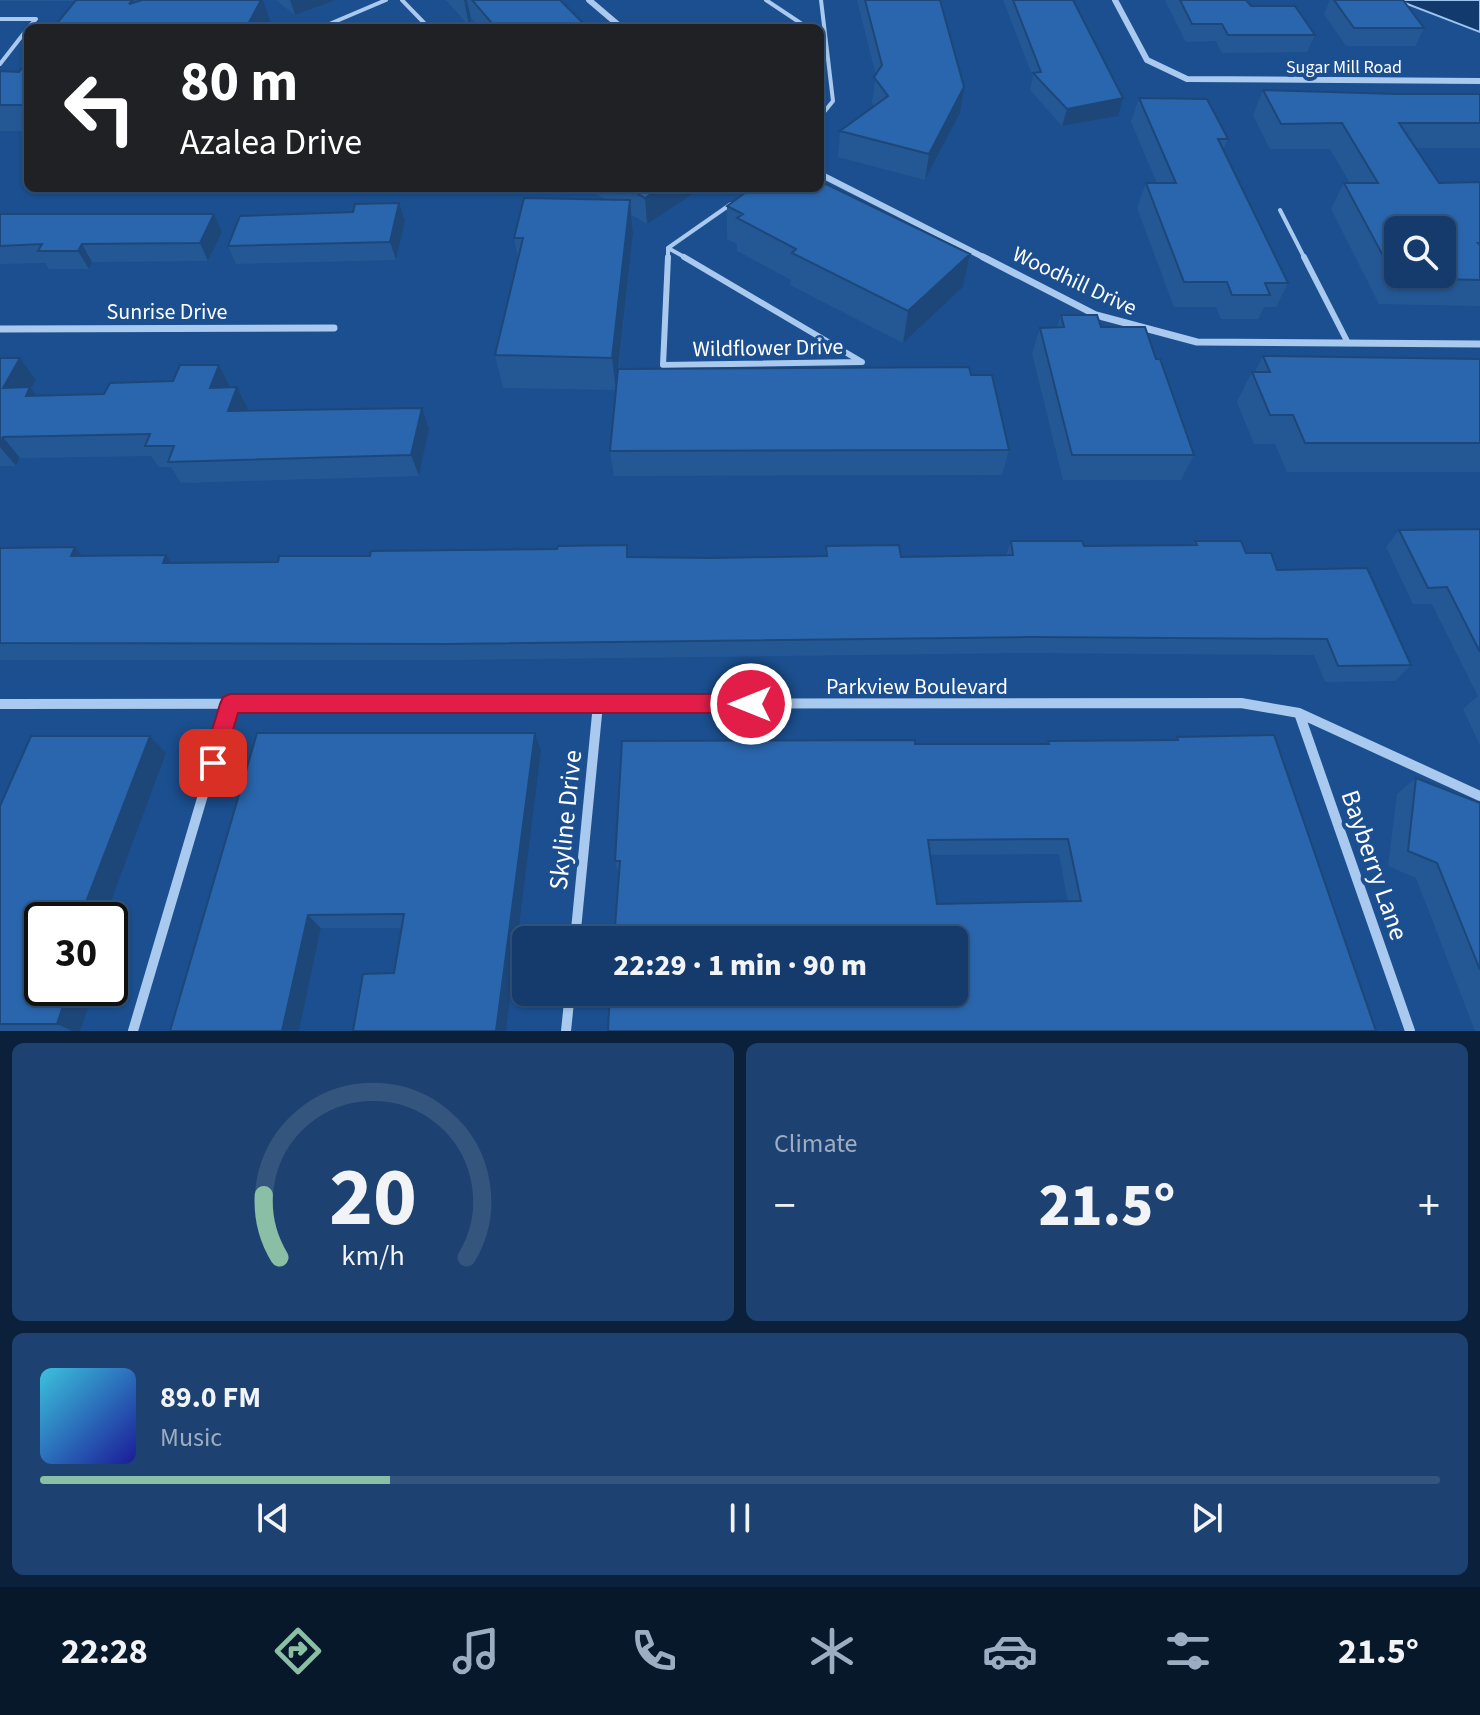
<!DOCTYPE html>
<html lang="en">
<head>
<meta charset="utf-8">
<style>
	:root { --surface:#143b6b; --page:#1d4271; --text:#f1f3f6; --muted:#9dadc1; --line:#33557e; --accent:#8abfa5 }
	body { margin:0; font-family:"Source Sans 3",sans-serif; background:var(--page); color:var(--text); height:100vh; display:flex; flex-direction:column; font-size:30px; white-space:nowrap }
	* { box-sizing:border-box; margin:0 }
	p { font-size:26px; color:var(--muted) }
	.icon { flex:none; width:44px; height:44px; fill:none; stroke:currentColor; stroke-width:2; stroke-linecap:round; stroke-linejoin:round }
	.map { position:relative; height:1031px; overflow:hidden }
	.drawer { display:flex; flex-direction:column; gap:12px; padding:12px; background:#0b203b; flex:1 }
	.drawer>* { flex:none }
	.guide { position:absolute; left:24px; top:24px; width:800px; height:168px; border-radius:12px; box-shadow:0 2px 6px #0004,0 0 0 2px var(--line); background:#202124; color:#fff; overflow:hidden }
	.fabs { position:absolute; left:1384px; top:216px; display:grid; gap:16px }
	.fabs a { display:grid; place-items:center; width:72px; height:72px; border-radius:12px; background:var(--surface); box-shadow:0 2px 6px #0004,0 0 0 2px var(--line); font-size:40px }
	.speed { position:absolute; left:24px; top:902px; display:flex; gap:16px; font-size:40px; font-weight:700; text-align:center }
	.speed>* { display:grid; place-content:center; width:104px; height:104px; border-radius:50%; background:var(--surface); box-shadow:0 2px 6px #0004,0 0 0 2px var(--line); line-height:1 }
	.speed .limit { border:4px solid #111; border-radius:12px; background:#fff; color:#111 }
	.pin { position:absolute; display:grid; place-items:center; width:68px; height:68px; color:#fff; margin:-34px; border-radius:16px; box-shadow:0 4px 12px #0006 }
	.me { position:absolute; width:88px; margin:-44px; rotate:270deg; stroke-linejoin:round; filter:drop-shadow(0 0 6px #0008) }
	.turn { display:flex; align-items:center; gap:28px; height:168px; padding:0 24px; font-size:36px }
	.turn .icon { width:104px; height:104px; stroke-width:2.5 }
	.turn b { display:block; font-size:56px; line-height:68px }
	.big { font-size:60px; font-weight:800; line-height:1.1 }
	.drawer .tile { flex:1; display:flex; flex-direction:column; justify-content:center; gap:12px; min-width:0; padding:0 28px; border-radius:12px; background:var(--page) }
	.drawer .dial { align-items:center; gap:0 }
	.dial svg { height:208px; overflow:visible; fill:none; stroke:var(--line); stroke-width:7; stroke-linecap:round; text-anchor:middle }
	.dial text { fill:var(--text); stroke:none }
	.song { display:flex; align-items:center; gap:24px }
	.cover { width:96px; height:96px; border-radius:12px; background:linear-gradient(135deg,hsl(190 70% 55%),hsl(240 70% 35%)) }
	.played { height:8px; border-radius:4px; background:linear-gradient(90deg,var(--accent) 25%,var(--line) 25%) }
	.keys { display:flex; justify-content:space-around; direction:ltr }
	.heat { display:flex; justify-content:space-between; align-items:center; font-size:44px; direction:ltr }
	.drawer .tiles { flex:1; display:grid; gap:12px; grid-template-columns:1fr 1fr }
	.tile:last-child { grid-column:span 2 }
	.trip { position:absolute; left:512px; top:926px; width:456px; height:80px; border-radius:12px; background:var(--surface); box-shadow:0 2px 6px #0004,0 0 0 2px var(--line); font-weight:800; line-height:80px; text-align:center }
	.tab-bar { display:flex; height:128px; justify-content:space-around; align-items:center; background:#08182b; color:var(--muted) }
	.tab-bar .icon { width:56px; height:56px }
	.tab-bar .active { color:var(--accent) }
	.tab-bar b { font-size:36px; color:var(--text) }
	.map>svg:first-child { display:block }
	.water { fill:#123a6d; stroke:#9cc4f0; stroke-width:2 }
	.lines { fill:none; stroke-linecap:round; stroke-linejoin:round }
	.service-far1 { stroke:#a9c9ee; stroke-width:4 }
	.service { stroke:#a9c9ee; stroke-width:6 }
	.minor-far2 { stroke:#a9c9ee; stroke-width:6 }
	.minor-far1 { stroke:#a9c9ee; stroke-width:7 }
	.minor { stroke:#a9c9ee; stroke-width:10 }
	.wall { fill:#245895; fill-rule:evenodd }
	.shaded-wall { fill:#1d4779 }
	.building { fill:#2a66ad; stroke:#1d4779; stroke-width:2; fill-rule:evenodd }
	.route { fill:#e11d48; stroke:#92132f; stroke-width:2 }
	.labels { text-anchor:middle; stroke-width:8; stroke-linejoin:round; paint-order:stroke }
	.far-street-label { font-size:18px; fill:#fff; stroke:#1b4f8f }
	.street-label { font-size:22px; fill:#fff; stroke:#1b4f8f }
	.near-street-label { font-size:26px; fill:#fff; stroke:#1b4f8f }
</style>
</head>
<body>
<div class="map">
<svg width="1480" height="1031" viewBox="0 0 1480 1031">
	<rect width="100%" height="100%" fill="#1b4f8f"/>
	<!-- water -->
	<path class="water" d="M 1397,0 L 1480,0 L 1480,32 Z"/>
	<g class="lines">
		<!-- service-far1 -->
		<path class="service-far1" d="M 402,0 L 429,28
			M 766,0 L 808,28
			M 0,19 L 36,19 L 28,28
			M 320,28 L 386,0
			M 0,64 L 28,28
			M 820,117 L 833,101 L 821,0
			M 1280,210 L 1305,259
			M 668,248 L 731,204
			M 668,259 L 668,248 L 688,259"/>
		<!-- service -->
		<path class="service" d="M 668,257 L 663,365 L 862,362 L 684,257
			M 1304,257 L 1348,343"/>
		<!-- minor-far2 -->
		<path class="minor-far2" d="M 589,0 L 622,28
			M 1115,0 L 1147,60 L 1187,79 L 1480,81
			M 820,174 L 987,259"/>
		<!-- minor-far1 -->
		<path class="minor-far1" d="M 983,257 L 1096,315 L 1197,342 L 1480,344
			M 0,329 L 334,328"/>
		<!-- minor -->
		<path class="minor" d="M 0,704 L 1241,703 L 1299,713 L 1480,796
			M 1299,713 L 1410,1031
			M 575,940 L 598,704
			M 133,1031 L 230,704
			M 566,1031 L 570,992"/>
	</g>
	<!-- wall -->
	<path class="wall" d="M 0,0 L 263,0 L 271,23 L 268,28 L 53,28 L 75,1 L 0,1 Z
		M 276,0 L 336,0 L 295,15 Z
		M 446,0 L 560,0 L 588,28 L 479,28 L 471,18 L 469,26 Z
		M 857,0 L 940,0 L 960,113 L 925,180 L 838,157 L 840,131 L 874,106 L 872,103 L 876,75 Z
		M 1003,0 L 1073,0 L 1118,116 L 1062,126 L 1030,90 L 1033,77 Z
		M 1165,0 L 1246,0 L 1251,6 L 1315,35 L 1307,52 L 1222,53 L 1216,41 L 1186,42 Z
		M 1330,0 L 1403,0 L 1424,28 L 1415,46 L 1346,46 L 1324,14 Z
		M 28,60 L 28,131 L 0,131 L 0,71 L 19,72 Z
		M 1263,90 L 1397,94 L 1480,94 L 1480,148 L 1416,148 L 1439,183 L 1480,182 L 1480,306 L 1379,304 L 1331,209 L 1344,183 L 1350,183 L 1330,149 L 1270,149 L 1253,115 Z
		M 1139,98 L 1228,139 L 1223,150 L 1288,283 L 1276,307 L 1264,307 L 1258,319 L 1221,319 L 1216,307 L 1174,307 L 1137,208 L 1146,183 L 1157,183 L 1131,122 Z
		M 585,188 L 702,188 L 647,224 L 632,215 L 633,233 L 619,369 L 971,375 L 1009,450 L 1002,475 L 614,476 L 610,451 L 616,390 L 503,388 L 495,355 L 518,258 L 514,238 L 605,199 Z
		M 727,206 L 970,254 L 963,287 L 903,343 L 790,285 L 791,280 L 737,251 L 737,244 L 727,239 Z
		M 0,214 L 222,232 L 208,261 L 92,262 L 89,269 L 49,269 L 45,263 L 0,264 Z
		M 405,221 L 396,260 L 236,264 L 228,246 Z
		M 1061,315 L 1101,327 L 1156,359 L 1194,455 L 1181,480 L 1063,480 L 1032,353 L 1040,328 L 1057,327 Z
		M 1263,356 L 1480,359 L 1480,472 L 1287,472 L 1275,444 L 1254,444 L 1237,402 L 1252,372 L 1255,372 Z
		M 0,358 L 20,358 L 36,380 L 31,388 L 36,396 L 104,394 L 173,381 L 219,365 L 230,387 L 248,409 L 247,410 L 429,429 L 419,476 L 181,483 L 171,467 L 159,467 L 151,456 L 20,458 L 16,466 L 0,466 Z
		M 1480,529 L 1480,745 L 1463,709 L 1478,696 L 1432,604 L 1413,604 L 1386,547 L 1399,530 Z
		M 1011,541 L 1084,546 L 1193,545 L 1195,541 L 1246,553 L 1277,570 L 1411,665 L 1395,681 L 1325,682 L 1314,655 L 1023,653 L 453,660 L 0,660 L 0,548 L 75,547 L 83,556 L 171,563 L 278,562 L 629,557 L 712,558 L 825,556 L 826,546 L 901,557 L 1006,555 Z
		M 257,733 L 535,733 L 541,750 L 394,973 L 402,928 L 321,928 L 299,1031 L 170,1031 Z
		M 150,736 L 166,753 L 42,920 L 95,988 L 80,1031 L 0,1031 L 0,806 Z
		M 1177,737 L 1376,1031 L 619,875 L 615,861 L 915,744 L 1047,744 L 1048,741 L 1175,740 ZM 1059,854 L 1068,902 L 937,904 L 930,855 Z
		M 1416,778 L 1480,803 L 1480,1031 L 1475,1031 L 1416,878 L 1388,866 L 1397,794 Z"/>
	<!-- shaded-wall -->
	<path class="shaded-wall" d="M 261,0 L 263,0 L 271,23 L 268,28 L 246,28 Z
		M 290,0 L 336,0 L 295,15 Z
		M 464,0 L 467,0 L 471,18 L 469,26 Z
		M 964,87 L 960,113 L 925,180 L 929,154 Z
		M 1123,98 L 1118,116 L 1062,126 L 1067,109 Z
		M 660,188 L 702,188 L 647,224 L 645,198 Z
		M 630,200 L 633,233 L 616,390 L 612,358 Z
		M 399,203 L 405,221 L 396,260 L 390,242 Z
		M 214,214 L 222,232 L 208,261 L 200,243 Z
		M 82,244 L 92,262 L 89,269 L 78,251 Z
		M 970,254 L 963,287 L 903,343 L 908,311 Z
		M 20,358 L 36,380 L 31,388 L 46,409 L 3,388 Z
		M 219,365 L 230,387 L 221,409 L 210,388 Z
		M 237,387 L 248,409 L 239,432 L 228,411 Z
		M 422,408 L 429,429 L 419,476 L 411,455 Z
		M 3,437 L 20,458 L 16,466 L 0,447 L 0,442 Z
		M 75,547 L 89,564 L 71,556 Z
		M 166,555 L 178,572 L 163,563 Z
		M 535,733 L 541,750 L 506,1031 L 496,1031 Z
		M 150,736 L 166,753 L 104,920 L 79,920 Z
		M 308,915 L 321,928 L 299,1031 L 282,1031 Z
		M 69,988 L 95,988 L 80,1031 L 72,1031 L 57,1024 Z"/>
	<!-- building -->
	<path class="building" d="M 76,0 L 133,0 L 129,4 L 142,0 L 261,0 L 246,28 L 53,28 Z
		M 472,0 L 560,0 L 588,28 L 496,28 Z
		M 865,0 L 940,0 L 964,87 L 929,154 L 840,131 L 888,96 L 874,77 L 882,65 Z
		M 1013,0 L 1073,0 L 1123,98 L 1067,109 L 1033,73 L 1041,72 Z
		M 1180,0 L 1246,0 L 1251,6 L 1295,6 L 1315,35 L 1228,35 L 1222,24 L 1192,24 Z
		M 1334,0 L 1403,0 L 1424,28 L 1354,28 Z
		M 28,60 L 28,105 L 0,105 L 0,71 L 19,72 Z
		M 1263,90 L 1397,94 L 1480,94 L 1480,123 L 1399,123 L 1439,183 L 1480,182 L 1480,243 L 1478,243 L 1480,245 L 1480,280 L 1395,278 L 1344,183 L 1378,183 L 1342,123 L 1281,124 ZM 1398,230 L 1442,230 L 1442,274 L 1398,274 Z
		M 1139,98 L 1207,99 L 1228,139 L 1218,139 L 1288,283 L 1265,283 L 1270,295 L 1232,295 L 1227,282 L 1184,282 L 1146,183 L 1176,183 Z
		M 820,181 L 970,254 L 908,311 L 792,253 L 796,249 L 737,218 L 743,214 L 727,206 L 752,188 L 820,188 Z
		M 628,188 L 660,188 L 645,198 Z
		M 524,198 L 630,200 L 612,358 L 495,355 L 523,238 L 514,238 Z
		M 399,203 L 390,242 L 228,246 L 240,216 L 353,212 L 355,204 Z
		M 0,214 L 214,214 L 200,243 L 82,244 L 78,251 L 38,251 L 42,244 L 0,246 Z
		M 1061,315 L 1097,315 L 1101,327 L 1145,327 L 1156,359 L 1160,359 L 1194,455 L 1072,455 L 1040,328 L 1064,327 Z
		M 1263,356 L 1480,359 L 1480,443 L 1305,443 L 1293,415 L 1270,415 L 1252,372 L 1270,372 Z
		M 0,358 L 20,358 L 3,388 L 30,387 L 26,396 L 104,394 L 110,383 L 173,381 L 180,365 L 219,365 L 210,388 L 237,387 L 228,411 L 422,408 L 411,455 L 168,462 L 174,446 L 145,446 L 150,434 L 3,437 L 0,442 Z
		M 969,367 L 971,375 L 992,375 L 1009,450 L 610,451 L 618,369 Z
		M 1480,529 L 1480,652 L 1447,587 L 1428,588 L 1399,530 Z
		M 1011,541 L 1082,541 L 1084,546 L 1197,545 L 1195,541 L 1241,541 L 1246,553 L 1271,553 L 1277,570 L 1367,568 L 1411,665 L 1338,666 L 1327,639 L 1030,637 L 446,644 L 0,643 L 0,548 L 75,547 L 71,556 L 166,555 L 163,563 L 278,562 L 279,556 L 370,556 L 371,551 L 557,549 L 558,546 L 627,545 L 627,557 L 712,558 L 827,556 L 826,546 L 899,545 L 901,557 L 1013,555 Z
		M 257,733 L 535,733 L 496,1031 L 353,1031 L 363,974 L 394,973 L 404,914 L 308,915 L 282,1031 L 170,1031 Z
		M 1274,735 L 1376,1031 L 608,1031 L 610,992 L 954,992 L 954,940 L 614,940 L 620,861 L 615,861 L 622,741 L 915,740 L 915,744 L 1049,744 L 1048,741 L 1178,740 L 1177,737 ZM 1068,839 L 1081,901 L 937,904 L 928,840 Z
		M 31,736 L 150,736 L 79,920 L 42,920 L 42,988 L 69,988 L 57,1024 L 0,1024 L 0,806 Z
		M 1416,778 L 1480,803 L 1480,970 L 1437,863 L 1408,851 Z"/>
	<!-- route -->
	<path class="route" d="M 230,694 L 751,694 L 758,697 L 761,704 L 758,710 L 751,713 L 238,713 L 223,763 L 220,770 L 213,773 L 205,770 L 202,763 L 220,704 L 223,697 Z"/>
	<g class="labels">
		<!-- far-street labels -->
		<g class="far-street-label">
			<text x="1344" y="73">Sugar Mill Road</text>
		</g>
		<!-- street labels -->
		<g class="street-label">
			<text transform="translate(1075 280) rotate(25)" y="8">Woodhill Drive</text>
			<text x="167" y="319">Sunrise Drive</text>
			<text transform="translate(768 347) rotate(-1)" y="8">Wildflower Drive</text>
			<text x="917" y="694">Parkview Boulevard</text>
		</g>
		<!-- near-street labels -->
		<g class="near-street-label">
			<text transform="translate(565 820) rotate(-84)" y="9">Skyline Drive</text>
			<text transform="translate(1375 865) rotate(71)" y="9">Bayberry Lane</text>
		</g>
	</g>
</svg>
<div class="fabs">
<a><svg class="icon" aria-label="search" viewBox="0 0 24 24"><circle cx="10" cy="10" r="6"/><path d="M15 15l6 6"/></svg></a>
</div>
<div class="speed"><div class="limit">30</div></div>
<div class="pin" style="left:213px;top:763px;background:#d93025"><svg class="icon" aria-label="arrive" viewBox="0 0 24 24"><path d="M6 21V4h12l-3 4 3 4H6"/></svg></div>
<svg class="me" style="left:751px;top:704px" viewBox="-20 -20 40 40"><circle r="17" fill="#e11d48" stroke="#fff" stroke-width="3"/><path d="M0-11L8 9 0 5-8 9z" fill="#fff"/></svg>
<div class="trip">22:29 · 1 min · 90 m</div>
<div class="guide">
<div class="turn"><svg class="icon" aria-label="left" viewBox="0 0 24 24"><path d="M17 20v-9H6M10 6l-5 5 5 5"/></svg><div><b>80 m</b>Azalea Drive</div></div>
</div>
</div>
<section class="drawer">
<div class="tiles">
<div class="tile dial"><svg viewBox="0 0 100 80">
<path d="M14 69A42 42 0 1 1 86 69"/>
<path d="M14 69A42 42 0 0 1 8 45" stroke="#8abfa5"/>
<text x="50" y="56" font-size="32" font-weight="700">20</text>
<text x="50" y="72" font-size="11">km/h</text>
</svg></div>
<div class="tile"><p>Climate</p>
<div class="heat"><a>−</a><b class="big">21.5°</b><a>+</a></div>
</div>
<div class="tile">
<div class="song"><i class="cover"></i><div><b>89.0 FM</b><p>Music</p></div></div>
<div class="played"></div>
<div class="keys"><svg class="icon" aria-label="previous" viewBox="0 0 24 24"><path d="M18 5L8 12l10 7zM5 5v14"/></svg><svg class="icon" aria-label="pause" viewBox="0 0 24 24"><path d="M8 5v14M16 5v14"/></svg><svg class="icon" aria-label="next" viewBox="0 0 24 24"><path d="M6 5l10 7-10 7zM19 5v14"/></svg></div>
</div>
</div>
</section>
<nav class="tab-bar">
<b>22:28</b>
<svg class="icon active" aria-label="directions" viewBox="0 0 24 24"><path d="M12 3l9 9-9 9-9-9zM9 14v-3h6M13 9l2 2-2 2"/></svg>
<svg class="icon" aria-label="music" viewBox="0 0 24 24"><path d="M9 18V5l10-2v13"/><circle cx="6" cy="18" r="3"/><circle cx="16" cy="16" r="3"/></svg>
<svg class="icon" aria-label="phone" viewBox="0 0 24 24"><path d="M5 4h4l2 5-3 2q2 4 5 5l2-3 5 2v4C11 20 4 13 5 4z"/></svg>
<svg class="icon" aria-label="climate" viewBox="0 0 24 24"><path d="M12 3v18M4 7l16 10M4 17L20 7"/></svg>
<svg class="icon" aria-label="car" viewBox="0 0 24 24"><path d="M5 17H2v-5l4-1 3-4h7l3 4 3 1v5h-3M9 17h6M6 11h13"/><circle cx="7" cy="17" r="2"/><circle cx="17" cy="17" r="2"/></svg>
<svg class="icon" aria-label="filters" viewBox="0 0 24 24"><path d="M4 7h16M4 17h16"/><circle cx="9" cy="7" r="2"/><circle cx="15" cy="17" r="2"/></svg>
<b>21.5°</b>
</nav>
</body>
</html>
